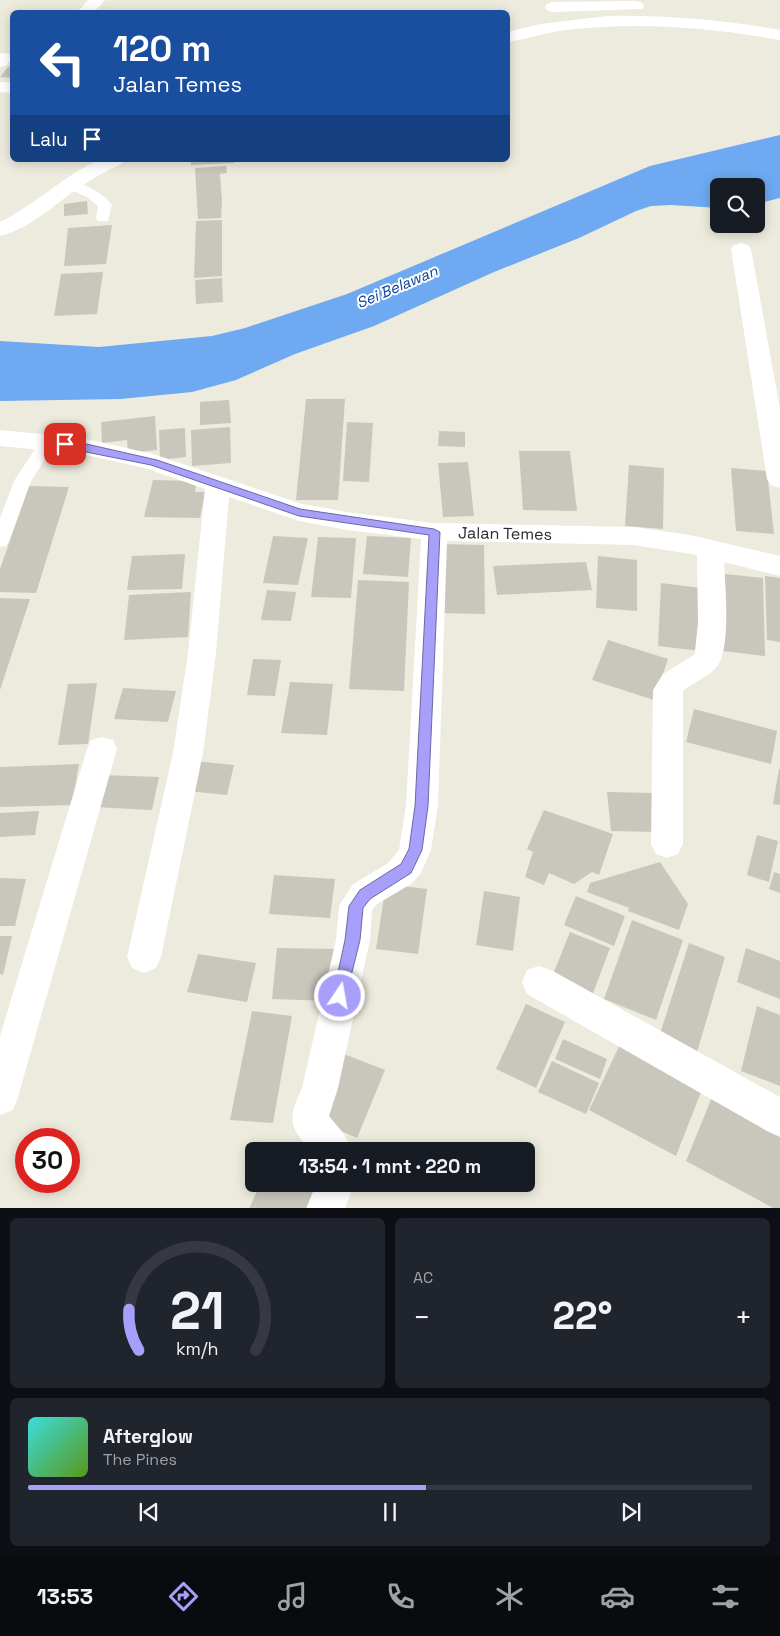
<!DOCTYPE html>
<html lang="id">
<head>
<meta charset="utf-8">
<style>
	:root { --surface:#171b24; --page:#20242c; --text:#f1f3f6; --muted:#9ea1a6; --line:#363941; --accent:#a79ffa }
	body { margin:0; font-family:"Space Grotesk",sans-serif; background:var(--page); color:var(--text); height:100vh; display:flex; flex-direction:column; font-size:19px; white-space:nowrap }
	* { box-sizing:border-box; margin:0 }
	p { font-size:16px; color:var(--muted) }
	.icon { flex:none; width:28px; height:28px; fill:none; stroke:currentColor; stroke-width:2; stroke-linecap:round; stroke-linejoin:round }
	.map { position:relative; height:1208px; overflow:hidden }
	.panel { display:flex; flex-direction:column; gap:10px; padding:10px; background:#0d0f14; flex:1 }
	.panel>* { flex:none }
	.banner { position:absolute; left:10px; top:10px; width:500px; height:152px; border-radius:8px; box-shadow:0 2px 12px #0003; background:#1a4fa0; color:#fff; overflow:hidden }
	.buttons { position:absolute; left:710px; top:178px; display:grid; gap:10px }
	.buttons a { display:grid; place-items:center; width:55px; height:55px; border-radius:8px; background:var(--surface); box-shadow:0 2px 12px #0003; font-size:25px }
	.speed { position:absolute; left:15px; top:1128px; display:flex; gap:10px; font-size:25px; font-weight:700; text-align:center }
	.speed>* { display:grid; place-content:center; width:65px; height:65px; border-radius:50%; background:var(--surface); box-shadow:0 2px 12px #0003; line-height:1 }
	.speed .limit { border:8px solid #d22; background:#fff; color:#111 }
	.pin { position:absolute; display:grid; place-items:center; width:42px; height:42px; color:#fff; margin:-21px; border-radius:10px; box-shadow:0 2px 8px #0006 }
	.me { position:absolute; width:55px; margin:-28px; rotate:12deg; stroke-linejoin:round; filter:drop-shadow(0 0 4px #0008) }
	.turn { display:flex; align-items:center; gap:18px; height:105px; padding:0 20px; font-size:22px }
	.turn .icon { width:65px; height:65px; stroke-width:2.5 }
	.turn b { display:block; font-size:35px; line-height:42px }
	.then { display:flex; align-items:center; height:48px; padding:0 20px; background:#0003; gap:10px; font-size:19px }
	.big { font-size:38px; font-weight:700; line-height:1.1 }
	.panel .tile { flex:1; display:flex; flex-direction:column; justify-content:center; gap:8px; min-width:0; padding:0 18px; border-radius:8px; background:var(--page) }
	.panel .dial { align-items:center; gap:0 }
	.dial svg { height:130px; overflow:visible; fill:none; stroke:var(--line); stroke-width:7; stroke-linecap:round; text-anchor:middle }
	.dial text { fill:var(--text); stroke:none }
	.song { display:flex; align-items:center; gap:15px }
	.cover { width:60px; height:60px; border-radius:8px; background:linear-gradient(135deg,hsl(180 70% 55%),hsl(90 70% 35%)) }
	.played { height:5px; border-radius:2px; background:linear-gradient(90deg,var(--accent) 55%,var(--line) 55%) }
	.keys { display:flex; justify-content:space-around; direction:ltr }
	.heat { display:flex; justify-content:space-between; align-items:center; font-size:28px; direction:ltr }
	.panel .tiles { flex:1; display:grid; gap:10px; grid-template-columns:1fr 1fr }
	.tile:last-child { grid-column:span 2 }
	.trip { position:absolute; left:245px; top:1142px; width:290px; height:50px; border-radius:8px; background:var(--surface); box-shadow:0 2px 12px #0003; font-weight:700; line-height:50px; text-align:center }
	.tab-bar { display:flex; height:80px; justify-content:space-around; align-items:center; background:#090b0e; color:var(--muted) }
	.tab-bar .icon { width:35px; height:35px }
	.tab-bar .active { color:var(--accent) }
	.tab-bar b { font-size:22px; color:var(--text) }
	.map>svg:first-child { display:block }
	.water { fill:#6ea9f2 }
	.lines { fill:none; stroke-linecap:round; stroke-linejoin:round }
	.river { fill:#6ea9f2; fill-rule:evenodd }
	.building { fill:#c9c7bc }
	.lane { fill:#fff; fill-rule:evenodd }
	.street { fill:#fff; fill-rule:evenodd }
	.secondary { fill:#fff; fill-rule:evenodd }
	.route { fill:#a79ffa; stroke:#6d67a2 }
	.labels { text-anchor:middle; stroke-width:4; stroke-linejoin:round; paint-order:stroke }
	.far-water-label { font-size:15px; font-style:italic; fill:#0a42a0; stroke:#fff }
	.street-label { font-size:16px; fill:#2b2b2b; stroke:#fff }
</style>
</head>
<body>
<div class="map">
<svg width="780" height="1209" viewBox="0 0 780 1209">
	<rect width="100%" height="100%" fill="#edebdd"/>
	<!-- water -->
	<path class="water" d="M 780,145 L 780,198 L 756,204 L 756,186 L 719,186 L 719,208 L 671,205 L 651,206 L 636,211 L 579,238 L 494,272 L 374,326 L 295,354 L 236,380 L 192,392 L 121,399 L 0,401 L 0,357 L 66,364 L 159,361 L 228,354 L 249,349 L 306,331 L 467,265 L 515,243 L 560,216 L 608,199 L 672,166 L 703,159 L 750,153 Z"/>
	<g class="lines">
		<!-- river -->
		<path class="river" d="M 780,135 L 780,158 L 676,183 L 377,312 L 276,348 L 212,364 L 99,375 L 0,369 L 0,341 L 99,347 L 212,336 L 245,328 L 347,294 L 650,166 Z"/>
	</g>
	<!-- building -->
	<path class="building" d="M 8,67 L 12,68 L 12,78 L 0,77 Z
		M 191,160 L 233,160 L 234,163 L 191,165 Z
		M 226,166 L 227,173 L 220,174 L 222,200 L 221,218 L 198,219 L 195,168 Z
		M 87,201 L 88,214 L 64,216 L 64,204 Z
		M 222,220 L 222,276 L 194,278 L 196,221 Z
		M 112,225 L 106,264 L 64,266 L 68,228 Z
		M 103,272 L 97,314 L 54,316 L 61,274 Z
		M 222,278 L 223,302 L 196,304 L 195,280 Z
		M 306,399 L 345,399 L 338,500 L 296,500 Z
		M 229,400 L 231,423 L 200,425 L 200,402 Z
		M 155,416 L 157,450 L 128,453 L 127,440 L 102,443 L 101,422 Z
		M 347,422 L 373,423 L 369,482 L 343,481 Z
		M 230,427 L 231,463 L 192,466 L 191,430 Z
		M 185,428 L 186,457 L 160,460 L 159,430 Z
		M 439,431 L 465,432 L 465,447 L 438,446 Z
		M 519,451 L 570,451 L 577,511 L 523,510 Z
		M 468,462 L 474,516 L 443,517 L 438,463 Z
		M 629,465 L 664,468 L 663,529 L 625,526 Z
		M 731,468 L 767,471 L 774,534 L 736,531 Z
		M 153,480 L 197,481 L 195,492 L 205,492 L 200,518 L 144,517 Z
		M 29,486 L 69,487 L 36,593 L 0,592 L 0,569 Z
		M 273,536 L 308,538 L 298,585 L 263,583 Z
		M 367,536 L 411,538 L 408,577 L 363,574 Z
		M 318,537 L 356,538 L 351,598 L 311,597 Z
		M 438,544 L 484,545 L 485,614 L 438,613 Z
		M 185,554 L 182,589 L 127,590 L 132,556 Z
		M 598,556 L 637,560 L 637,611 L 596,608 Z
		M 586,562 L 592,590 L 497,595 L 493,566 Z
		M 716,573 L 763,578 L 765,656 L 715,650 Z
		M 765,576 L 780,578 L 780,642 L 767,640 Z
		M 358,580 L 409,582 L 404,691 L 349,689 Z
		M 661,583 L 701,588 L 701,651 L 658,646 Z
		M 267,590 L 296,592 L 291,621 L 261,620 Z
		M 191,592 L 188,637 L 124,640 L 129,595 Z
		M 0,598 L 30,599 L 0,690 Z
		M 608,640 L 668,659 L 654,700 L 592,680 Z
		M 253,659 L 281,660 L 275,696 L 247,695 Z
		M 290,682 L 333,684 L 327,735 L 281,733 Z
		M 97,683 L 88,744 L 58,745 L 68,684 Z
		M 123,688 L 176,691 L 168,722 L 114,719 Z
		M 694,709 L 777,731 L 771,764 L 686,742 Z
		M 194,761 L 234,765 L 227,795 L 187,791 Z
		M 79,764 L 72,805 L 0,807 L 0,767 Z
		M 779,769 L 780,769 L 780,805 L 773,804 Z
		M 101,775 L 159,777 L 152,810 L 93,807 Z
		M 607,792 L 654,793 L 659,832 L 611,831 Z
		M 544,810 L 613,834 L 599,875 L 592,872 L 574,884 L 549,873 L 544,885 L 525,877 L 533,852 L 527,849 Z
		M 39,811 L 35,835 L 0,837 L 0,813 Z
		M 757,835 L 778,841 L 769,882 L 747,875 Z
		M 660,862 L 688,904 L 679,930 L 628,911 L 629,908 L 587,892 L 590,883 Z
		M 774,872 L 780,874 L 780,893 L 769,889 Z
		M 274,875 L 335,879 L 330,918 L 269,914 Z
		M 0,878 L 26,879 L 15,926 L 0,926 Z
		M 386,884 L 427,889 L 418,954 L 376,949 Z
		M 484,891 L 520,897 L 513,951 L 476,945 Z
		M 576,896 L 625,916 L 614,946 L 564,925 Z
		M 632,920 L 683,940 L 656,1020 L 604,999 Z
		M 570,932 L 610,948 L 592,996 L 551,979 Z
		M 0,936 L 12,936 L 3,975 L 0,974 Z
		M 689,943 L 725,957 L 695,1059 L 657,1043 Z
		M 277,948 L 336,949 L 332,1001 L 272,999 Z
		M 746,948 L 780,961 L 780,999 L 737,982 Z
		M 198,954 L 256,963 L 247,1002 L 187,992 Z
		M 526,1004 L 565,1022 L 536,1088 L 496,1069 Z
		M 757,1006 L 780,1015 L 780,1086 L 741,1071 Z
		M 252,1011 L 292,1016 L 273,1123 L 230,1120 Z
		M 563,1039 L 607,1059 L 600,1079 L 555,1059 Z
		M 622,1040 L 705,1082 L 676,1156 L 589,1110 Z
		M 344,1054 L 385,1070 L 357,1138 L 315,1120 Z
		M 552,1061 L 599,1083 L 586,1114 L 538,1092 Z
		M 714,1092 L 780,1126 L 780,1209 L 775,1209 L 686,1161 Z
		M 260,1184 L 328,1184 L 318,1209 L 249,1209 Z"/>
	<g class="lines">
		<!-- lane -->
		<path class="lane" d="M 69,180 C 85,184 102,192 112,205 L 108,221 L 98,221 L 96,218 L 98,206 L 87,197 L 64,187 L 62,184 Z
			M 48,437 L 54,438 L 56,442 L 31,481 L 9,541 L 6,546 L 0,547 L 0,518 L 14,481 L 42,438 Z"/>
		<!-- street -->
		<path class="street" d="M 88,0 L 105,0 L 94,12 L 78,12 Z
			M 636,1 L 642,3 L 644,6 L 642,9 L 553,12 L 547,10 L 545,7 L 547,4 L 553,2 Z
			M 3,53 L 9,54 L 12,58 L 6,66 L 0,67 L 0,54 Z
			M 0,82 L 12,83 L 12,93 L 0,92 Z
			M 741,243 L 748,245 L 751,249 L 780,409 L 780,488 L 771,485 L 767,479 L 731,249 L 734,245 Z
			M 0,430 L 82,438 L 153,454 L 302,504 L 347,512 L 434,523 L 634,527 L 690,535 L 780,556 L 780,576 L 724,562 C 725,584 732,654 715,669 C 706,678 692,683 683,691 L 683,844 L 678,854 L 667,858 L 656,854 L 651,844 L 653,690 L 663,674 L 694,655 L 695,651 L 698,623 L 697,555 L 634,545 L 447,541 L 438,806 L 431,850 L 421,873 L 411,884 L 377,904 L 372,910 L 370,940 L 338,1088 L 329,1116 L 344,1134 L 352,1151 L 311,1151 C 288,1125 288,1119 302,1088 L 336,940 L 339,906 L 353,884 L 387,864 L 399,850 L 406,806 L 421,539 L 347,530 L 299,521 L 229,497 L 216,653 L 203,753 L 161,957 L 156,968 L 144,973 L 132,968 L 127,957 L 173,753 L 188,653 L 205,489 L 148,469 L 82,454 L 0,446 Z
			M 102,737 L 113,740 L 117,749 L 18,1097 L 13,1110 L 0,1115 L 0,1036 L 87,749 L 91,740 Z
			M 539,966 L 551,970 L 780,1097 L 780,1137 L 767,1131 L 527,994 L 522,982 L 527,970 Z
			M 316,1184 L 354,1184 L 345,1209 L 306,1209 Z"/>
		<!-- secondary -->
		<path class="secondary" d="M 608,16 C 667,15 723,20 780,30 L 780,40 C 712,28 644,22 575,29 C 552,31 530,38 508,42 L 508,32 L 540,24 Z
			M 99,160 L 124,160 L 121,164 C 105,171 91,180 77,189 C 53,206 29,229 0,236 L 0,222 C 35,205 63,176 99,160 Z"/>
	</g>
	<!-- route -->
	<path class="route" d="M 65,441 L 82,443 L 157,460 L 300,509 L 434,529 L 440,532 L 428,806 L 422,850 L 411,873 L 370,899 L 363,908 L 360,940 L 345,1000 L 340,1002 L 335,1000 L 333,996 L 345,940 L 349,906 L 360,890 L 401,864 L 409,849 L 415,806 L 429,535 L 299,516 L 151,465 L 61,447 L 60,444 Z"/>
	<g class="labels">
		<!-- far-water labels -->
		<g class="far-water-label">
			<text transform="translate(397 287) rotate(-23)" y="5">Sei Belawan</text>
		</g>
		<!-- street labels -->
		<g class="street-label">
			<text transform="translate(505 533) rotate(1)" y="6">Jalan Temes</text>
		</g>
	</g>
</svg>
<div class="buttons">
<a><svg class="icon" aria-label="search" viewBox="0 0 24 24"><circle cx="10" cy="10" r="6"/><path d="M15 15l6 6"/></svg></a>
</div>
<div class="speed"><div class="limit">30</div></div>
<div class="pin" style="left:65px;top:444px;background:#d93025"><svg class="icon" aria-label="arrive" viewBox="0 0 24 24"><path d="M6 21V4h12l-3 4 3 4H6"/></svg></div>
<svg class="me" style="left:340px;top:996px" viewBox="-20 -20 40 40"><circle r="17" fill="#a79ffa" stroke="#fff" stroke-width="3"/><path d="M0-11L8 9 0 5-8 9z" fill="#fff"/></svg>
<div class="trip">13:54 · 1 mnt · 220 m</div>
<div class="banner">
<div class="turn"><svg class="icon" aria-label="left" viewBox="0 0 24 24"><path d="M17 20v-9H6M10 6l-5 5 5 5"/></svg><div><b>120 m</b>Jalan Temes</div></div>
<div class="then">Lalu<svg class="icon" aria-label="arrive" viewBox="0 0 24 24"><path d="M6 21V4h12l-3 4 3 4H6"/></svg></div>
</div>
</div>
<section class="panel">
<div class="tiles">
<div class="tile dial"><svg viewBox="0 0 100 80">
<path d="M14 69A42 42 0 1 1 86 69"/>
<path d="M14 69A42 42 0 0 1 8 44" stroke="#a79ffa"/>
<text x="50" y="56" font-size="32" font-weight="700">21</text>
<text x="50" y="72" font-size="11">km/h</text>
</svg></div>
<div class="tile"><p>AC</p>
<div class="heat"><a>−</a><b class="big">22°</b><a>+</a></div>
</div>
<div class="tile">
<div class="song"><i class="cover"></i><div><b>Afterglow</b><p>The Pines</p></div></div>
<div class="played"></div>
<div class="keys"><svg class="icon" aria-label="previous" viewBox="0 0 24 24"><path d="M18 5L8 12l10 7zM5 5v14"/></svg><svg class="icon" aria-label="pause" viewBox="0 0 24 24"><path d="M8 5v14M16 5v14"/></svg><svg class="icon" aria-label="next" viewBox="0 0 24 24"><path d="M6 5l10 7-10 7zM19 5v14"/></svg></div>
</div>
</div>
</section>
<nav class="tab-bar">
<b>13:53</b>
<svg class="icon active" aria-label="directions" viewBox="0 0 24 24"><path d="M12 3l9 9-9 9-9-9zM9 14v-3h6M13 9l2 2-2 2"/></svg>
<svg class="icon" aria-label="music" viewBox="0 0 24 24"><path d="M9 18V5l10-2v13"/><circle cx="6" cy="18" r="3"/><circle cx="16" cy="16" r="3"/></svg>
<svg class="icon" aria-label="phone" viewBox="0 0 24 24"><path d="M5 4h4l2 5-3 2q2 4 5 5l2-3 5 2v4C11 20 4 13 5 4z"/></svg>
<svg class="icon" aria-label="climate" viewBox="0 0 24 24"><path d="M12 3v18M4 7l16 10M4 17L20 7"/></svg>
<svg class="icon" aria-label="car" viewBox="0 0 24 24"><path d="M5 17H2v-5l4-1 3-4h7l3 4 3 1v5h-3M9 17h6M6 11h13"/><circle cx="7" cy="17" r="2"/><circle cx="17" cy="17" r="2"/></svg>
<svg class="icon" aria-label="filters" viewBox="0 0 24 24"><path d="M4 7h16M4 17h16"/><circle cx="9" cy="7" r="2"/><circle cx="15" cy="17" r="2"/></svg>
</nav>
</body>
</html>
